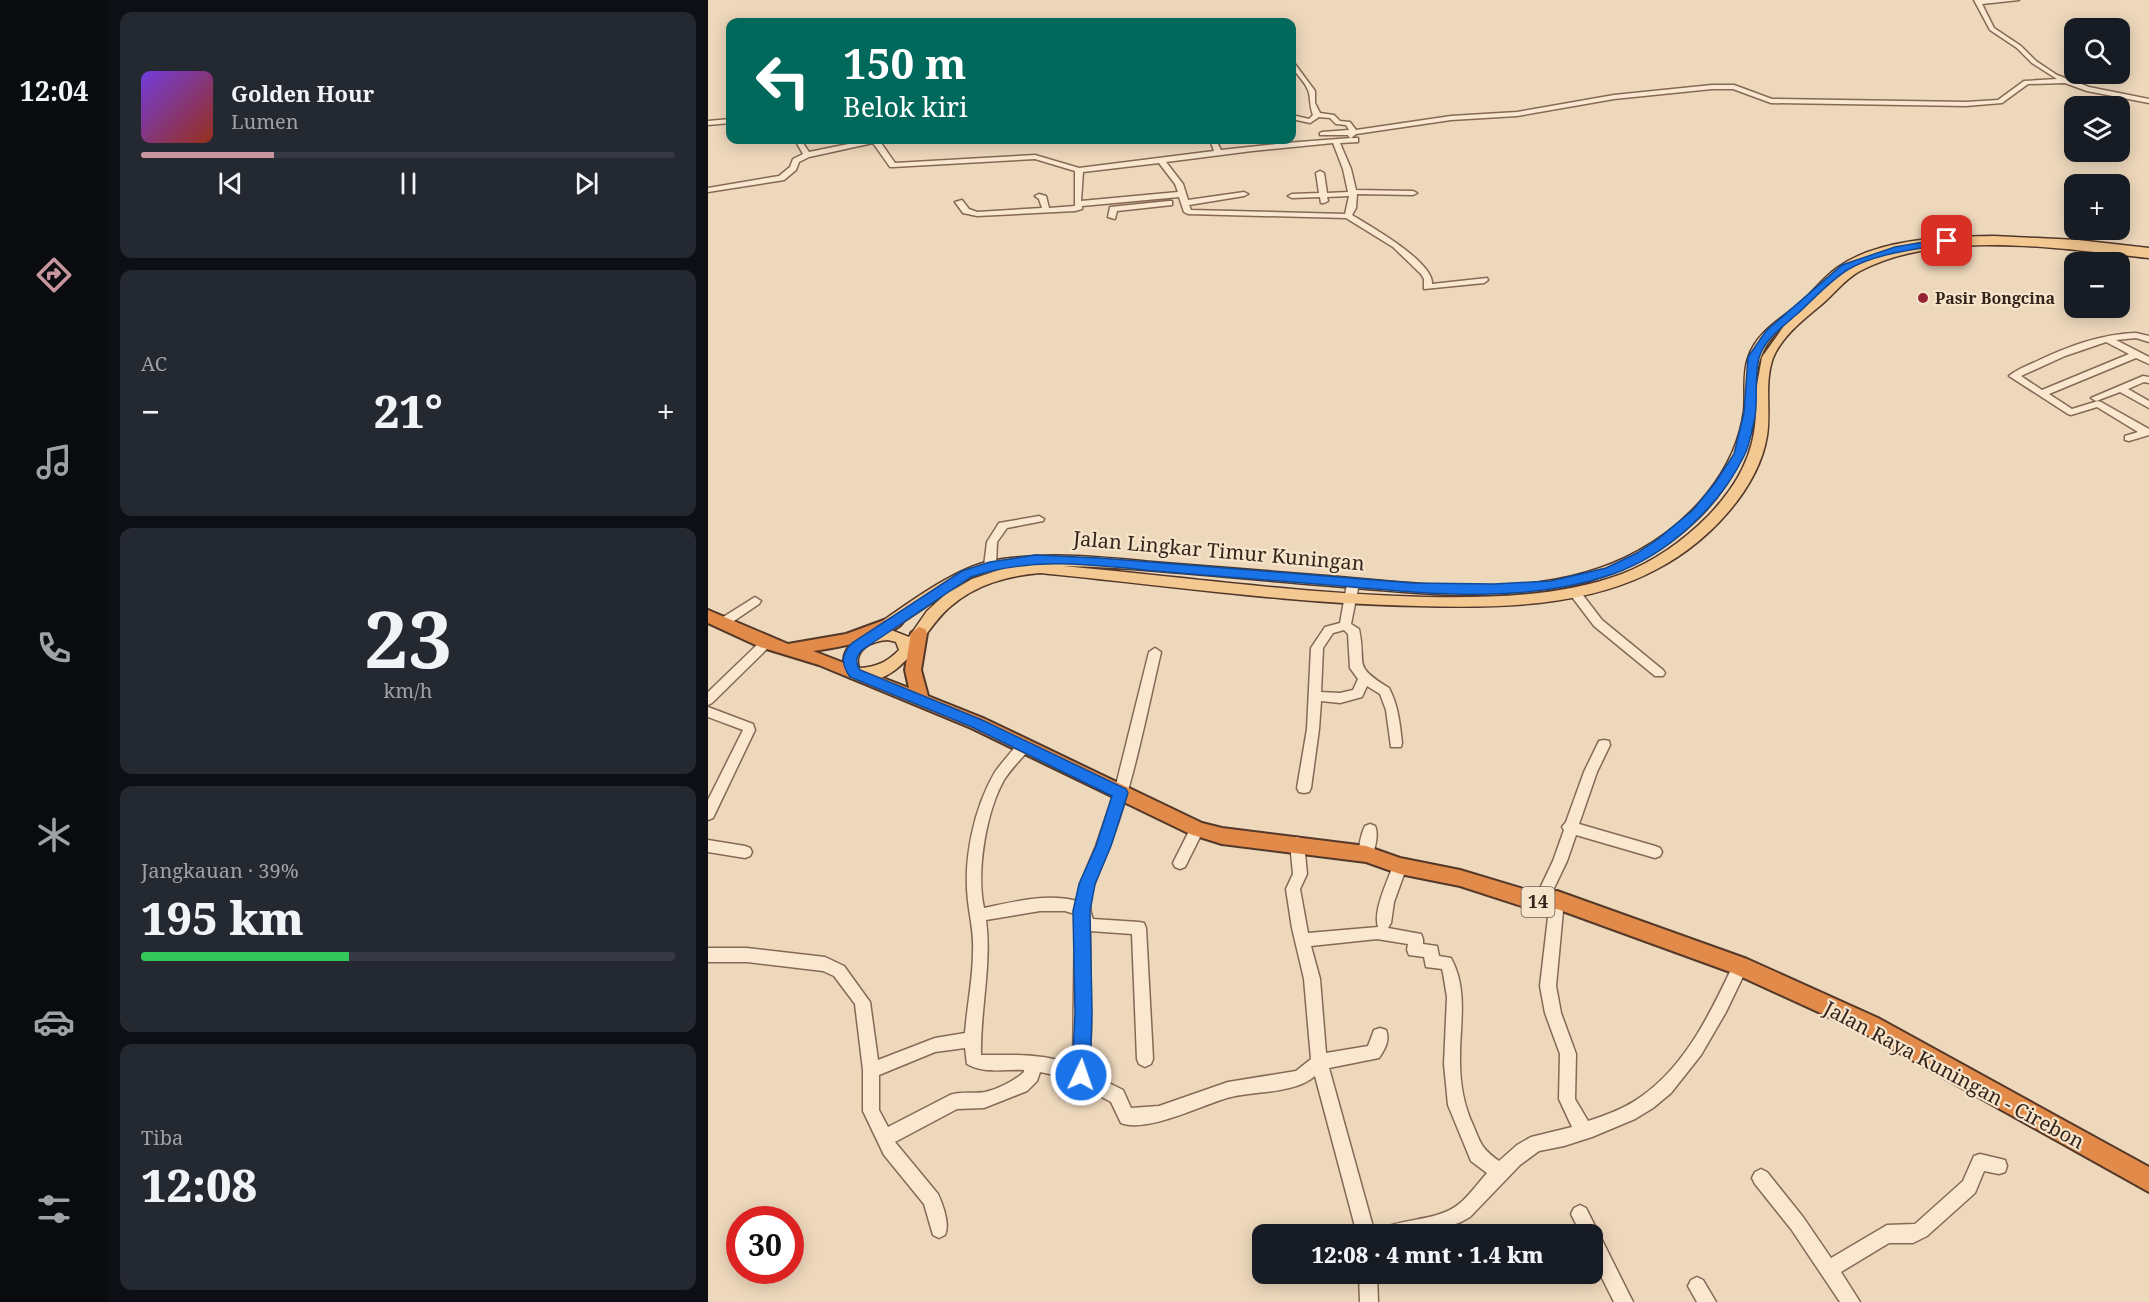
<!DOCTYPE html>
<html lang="id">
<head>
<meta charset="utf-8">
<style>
	:root { --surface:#171b24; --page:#242831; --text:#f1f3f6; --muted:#9ea1a6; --line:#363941; --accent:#c8969f }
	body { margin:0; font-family:"Noto Serif",serif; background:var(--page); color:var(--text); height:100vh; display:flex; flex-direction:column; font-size:22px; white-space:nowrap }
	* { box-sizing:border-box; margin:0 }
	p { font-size:20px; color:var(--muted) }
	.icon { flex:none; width:33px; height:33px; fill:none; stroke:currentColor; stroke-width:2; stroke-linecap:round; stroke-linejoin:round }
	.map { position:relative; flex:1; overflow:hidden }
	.side { display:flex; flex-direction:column; gap:12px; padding:12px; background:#0d0f14; width:600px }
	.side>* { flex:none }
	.hud { position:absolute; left:18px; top:18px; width:570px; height:126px; border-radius:12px; box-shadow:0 3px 15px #0003; background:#00695c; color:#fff; overflow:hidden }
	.tools { position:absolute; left:1356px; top:18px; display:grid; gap:12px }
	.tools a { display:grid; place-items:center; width:66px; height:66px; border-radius:12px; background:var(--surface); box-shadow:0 3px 15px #0003; font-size:30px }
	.speed { position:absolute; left:18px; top:1206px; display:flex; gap:12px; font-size:30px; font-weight:700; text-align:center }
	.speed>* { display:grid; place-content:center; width:78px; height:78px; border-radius:50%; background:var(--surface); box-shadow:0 3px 15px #0003; line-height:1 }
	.speed .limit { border:9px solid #d22; background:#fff; color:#111 }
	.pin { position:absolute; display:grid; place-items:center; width:51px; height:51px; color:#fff; margin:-26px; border-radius:12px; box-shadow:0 3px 9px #0006 }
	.me { position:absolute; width:66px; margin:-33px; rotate:3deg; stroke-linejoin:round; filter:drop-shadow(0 0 4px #0008) }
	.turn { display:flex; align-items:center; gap:21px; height:126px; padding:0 18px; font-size:27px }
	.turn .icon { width:78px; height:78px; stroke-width:2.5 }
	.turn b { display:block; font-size:42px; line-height:51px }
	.big { font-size:45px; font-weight:800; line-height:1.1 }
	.side .tile { flex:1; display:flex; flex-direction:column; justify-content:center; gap:9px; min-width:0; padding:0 21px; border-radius:12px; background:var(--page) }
	.side .dial { align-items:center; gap:0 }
	.dial b { font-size:78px; line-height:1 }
	.song { display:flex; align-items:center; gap:18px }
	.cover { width:72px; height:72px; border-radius:9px; background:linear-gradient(135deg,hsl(260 70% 55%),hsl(10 70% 35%)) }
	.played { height:6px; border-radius:3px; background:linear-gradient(90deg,var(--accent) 25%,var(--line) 25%) }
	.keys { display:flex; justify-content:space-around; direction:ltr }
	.heat { display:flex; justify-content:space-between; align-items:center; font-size:33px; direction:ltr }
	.charge { height:9px; border-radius:4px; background:linear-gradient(90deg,#34c759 39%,var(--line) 0) }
	.trip { position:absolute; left:544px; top:1224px; width:351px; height:60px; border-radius:12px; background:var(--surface); box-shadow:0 3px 15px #0003; font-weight:800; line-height:60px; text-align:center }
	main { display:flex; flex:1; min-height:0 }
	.tab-bar { display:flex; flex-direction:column; width:108px; justify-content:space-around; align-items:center; background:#090b0e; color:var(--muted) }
	.tab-bar .icon { width:42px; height:42px }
	.tab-bar .on { color:var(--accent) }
	.tab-bar b { font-size:27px; color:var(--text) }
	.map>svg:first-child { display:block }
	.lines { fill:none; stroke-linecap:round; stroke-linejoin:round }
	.minor-casing { stroke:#866955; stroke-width:3 }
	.major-casing { stroke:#53382a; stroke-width:3 }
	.highway-casing { stroke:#53382a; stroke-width:4 }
	.minor { fill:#f9e7cf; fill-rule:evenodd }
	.major { fill:#f4c891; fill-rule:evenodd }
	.highway { fill:#e18a49; fill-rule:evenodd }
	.route { fill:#1a73e8; stroke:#114b97; stroke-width:1.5 }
	.poi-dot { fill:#952434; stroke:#f6e4cb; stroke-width:2 }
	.labels { text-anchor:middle; stroke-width:4.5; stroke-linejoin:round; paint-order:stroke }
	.far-poi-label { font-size:16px; font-weight:bold; fill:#34241b; stroke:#f6e4cb; text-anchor:start }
	.shield { fill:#f6e4cb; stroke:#6e5e50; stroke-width:1.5 }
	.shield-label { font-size:18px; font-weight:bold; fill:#34241b }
	.street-label { font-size:20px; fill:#34241b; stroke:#f6e4cb }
</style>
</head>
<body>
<main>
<nav class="tab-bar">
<b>12:04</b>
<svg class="icon on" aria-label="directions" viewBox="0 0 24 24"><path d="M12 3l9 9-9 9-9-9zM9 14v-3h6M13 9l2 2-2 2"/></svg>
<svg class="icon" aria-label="music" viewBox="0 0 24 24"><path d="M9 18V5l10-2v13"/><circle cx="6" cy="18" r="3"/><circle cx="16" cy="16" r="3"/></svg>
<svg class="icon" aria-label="phone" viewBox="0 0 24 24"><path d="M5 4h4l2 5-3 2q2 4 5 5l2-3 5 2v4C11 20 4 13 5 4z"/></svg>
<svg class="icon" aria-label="climate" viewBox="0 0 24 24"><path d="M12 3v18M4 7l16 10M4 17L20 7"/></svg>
<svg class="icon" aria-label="car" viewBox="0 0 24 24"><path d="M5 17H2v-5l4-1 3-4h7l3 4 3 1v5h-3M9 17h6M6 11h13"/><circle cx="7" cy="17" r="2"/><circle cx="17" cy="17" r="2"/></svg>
<svg class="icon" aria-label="filters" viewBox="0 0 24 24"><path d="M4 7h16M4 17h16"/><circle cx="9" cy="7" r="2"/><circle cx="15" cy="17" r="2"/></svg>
</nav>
<section class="side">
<div class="tile">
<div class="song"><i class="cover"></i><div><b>Golden Hour</b><p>Lumen</p></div></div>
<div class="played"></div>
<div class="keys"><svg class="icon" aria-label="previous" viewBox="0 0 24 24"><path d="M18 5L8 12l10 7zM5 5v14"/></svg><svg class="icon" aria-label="pause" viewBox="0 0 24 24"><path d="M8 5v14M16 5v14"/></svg><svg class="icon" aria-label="next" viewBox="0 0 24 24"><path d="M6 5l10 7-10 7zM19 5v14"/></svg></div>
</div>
<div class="tile"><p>AC</p>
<div class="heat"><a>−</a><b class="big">21°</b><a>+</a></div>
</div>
<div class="tile dial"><b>23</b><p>km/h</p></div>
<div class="tile"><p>Jangkauan · 39%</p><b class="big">195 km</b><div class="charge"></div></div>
<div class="tile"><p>Tiba</p><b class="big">12:08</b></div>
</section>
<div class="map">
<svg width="1441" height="1302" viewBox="0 0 1441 1302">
	<rect width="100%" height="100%" fill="#eed8bc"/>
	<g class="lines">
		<defs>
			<path id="minor" d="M 1266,0 L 1311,0 L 1274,4 L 1286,28 L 1313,46 L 1328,61 L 1349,75 L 1381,87 L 1441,99 L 1441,103 L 1379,91 L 1357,83 L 1320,84 L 1294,103 L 1258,106 L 1063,103 L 1025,89 L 1004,89 L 906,99 L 809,116 L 743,120 L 648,134 L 643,138 L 650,138 L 650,142 L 632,143 L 643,169 L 648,190 L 705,191 L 709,193 L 705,195 L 649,194 L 648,208 L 644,215 C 662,226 726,262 724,284 L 779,278 L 780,280 L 776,283 L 716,289 L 716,279 L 713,274 L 685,247 L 638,218 L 480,214 L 476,212 L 471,197 L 374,206 L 374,209 L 367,211 L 269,216 L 255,213 L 247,202 L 254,200 L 261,209 L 269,212 L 334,208 L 331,199 L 327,196 L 331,194 L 338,196 L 341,208 L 367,206 L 367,171 L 327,159 L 185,167 L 182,167 L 165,143 L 101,157 L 91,162 L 88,170 L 76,180 L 0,192 L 0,188 L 71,176 L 82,167 L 85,159 L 95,154 L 87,140 L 93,140 L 101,152 L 160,140 L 171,140 L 187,163 L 327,155 L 371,168 L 506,151 L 502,140 L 508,140 L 513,150 L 578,143 L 643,138 L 641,137 L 640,135 L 612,135 L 612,133 L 614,132 L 641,130 L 638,125 L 628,124 L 622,118 L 611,117 L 602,123 L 584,119 L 584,115 L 601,119 L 605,115 C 601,105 603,97 600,90 C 596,79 583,72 584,60 L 607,91 L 607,103 L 612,113 L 626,115 L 632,121 L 642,122 L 648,130 L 743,116 L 809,112 L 906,95 L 1004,85 L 1026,85 L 1064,99 L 1258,102 L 1290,100 L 1316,81 L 1349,79 L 1324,63 L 1309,48 L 1282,30 ZM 625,143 L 635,169 L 640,192 L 619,193 L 616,173 L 612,171 L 608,173 L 611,193 L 584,194 L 580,196 L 584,198 L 612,197 L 613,203 L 616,203 L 620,201 L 619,197 L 641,196 L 637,214 L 483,210 L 481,205 L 536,196 L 540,194 L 536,192 L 480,200 L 475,184 L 458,162 L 544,151 ZM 451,163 L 467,184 L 470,192 L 373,201 L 375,172 Z
				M 22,119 L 22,123 L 0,125 L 0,121 Z
				M 461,201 L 464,201 L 464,205 L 409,211 L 407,219 L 400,217 L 402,207 Z
				M 1428,333 L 1441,336 L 1441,342 L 1428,338 L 1408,340 L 1441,357 L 1441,364 L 1428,358 L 1341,394 L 1364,409 L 1390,401 L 1393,402 L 1441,429 L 1441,435 L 1421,441 L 1417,440 L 1417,436 L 1430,432 L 1389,407 L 1363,415 L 1360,414 L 1301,376 C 1308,370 1318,366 1327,362 C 1359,347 1392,334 1428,333 ZM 1398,342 L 1421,354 L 1334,390 L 1313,376 L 1357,356 Z
				M 1435,376 L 1441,377 L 1441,383 L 1436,382 L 1420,389 L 1441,401 L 1441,408 L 1412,392 L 1388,401 L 1383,398 Z
				M 331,516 L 336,519 L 335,521 L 299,528 L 289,542 L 288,566 L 286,569 L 278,569 L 276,566 L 279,542 L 291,523 Z
				M 645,580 L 651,584 L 643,624 L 651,629 C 659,667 643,664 681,688 C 690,705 692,724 694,743 L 693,747 L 683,747 L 678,710 L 672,694 L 659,686 L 654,697 L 632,703 L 613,701 L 611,729 L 603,788 L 601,792 L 596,793 L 591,792 L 589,788 L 599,729 L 603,648 L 617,627 L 632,623 L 639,584 ZM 636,630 L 640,634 L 642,668 L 650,679 L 645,690 L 632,693 L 613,692 L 615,648 L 625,633 Z
				M 867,589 L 871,590 L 894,620 L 955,670 L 957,673 L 955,676 L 947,676 L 886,626 L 861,593 Z
				M 47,597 L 53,601 L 51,604 L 20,625 L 12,625 L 10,622 L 12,619 Z
				M 58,639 L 62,640 L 64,643 L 62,646 L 4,703 L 0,705 L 0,692 L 54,640 Z
				M 447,648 L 453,652 C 437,721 424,792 397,858 C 390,876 376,900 385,919 L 431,922 L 436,923 L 438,928 L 445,1059 L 443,1064 L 437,1067 L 431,1064 L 429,1059 L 424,934 L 382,931 L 383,1030 L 381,1073 L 415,1090 L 423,1108 L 451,1106 L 520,1082 L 588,1071 L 603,1059 L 596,979 L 584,928 L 578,889 L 585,874 L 582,843 L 584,839 L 589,837 L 594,839 L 596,843 L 599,874 L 592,889 L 600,933 L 670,927 C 665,911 679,882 685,866 L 687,862 L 692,860 L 697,862 L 699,866 L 686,902 L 683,923 L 680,928 L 713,934 L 715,939 L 715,944 L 729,946 L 731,956 L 743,958 C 761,991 751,1027 752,1062 C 752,1083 756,1106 765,1125 C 773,1144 773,1148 791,1161 L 809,1145 L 823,1137 L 864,1127 L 851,1099 L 852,1054 L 837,1013 L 832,986 L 842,900 L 844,896 L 849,894 L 854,896 L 856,900 L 848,986 L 853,1013 L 868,1054 L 867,1099 L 880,1121 C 899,1115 918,1108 934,1096 C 979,1064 1004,1010 1027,961 L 1032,959 L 1037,961 L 1040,966 L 1018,1012 L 993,1055 L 963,1093 L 945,1108 L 927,1119 L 884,1137 L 856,1146 L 831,1151 L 812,1165 L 762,1217 L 753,1222 L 720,1234 L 672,1234 L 675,1228 C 698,1218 730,1221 751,1204 C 761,1196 770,1183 779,1173 L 763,1161 L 740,1105 L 736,1064 L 739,997 L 735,973 L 734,969 L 718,967 L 716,957 L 701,955 L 699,950 L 700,944 L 669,939 L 603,946 L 612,979 L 618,1053 L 660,1046 L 666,1030 L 672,1028 L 678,1030 C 682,1041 677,1049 671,1058 L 621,1068 L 667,1234 L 649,1234 L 607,1076 C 584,1095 547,1090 519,1098 C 492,1106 439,1133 413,1123 L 403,1102 L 357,1077 L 332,1072 L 329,1081 L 319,1091 L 276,1108 L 249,1109 L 187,1142 L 230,1194 C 235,1205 242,1224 237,1235 L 231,1238 L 225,1235 L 216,1204 L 176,1155 L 155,1111 L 155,1070 L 147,1004 L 126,976 L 115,971 L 39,962 L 0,962 L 0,948 L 39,948 L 117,957 L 136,966 L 162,1002 L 170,1060 L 227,1038 L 257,1033 C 259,1006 265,979 265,951 C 266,934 262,918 260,901 C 255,859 266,808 287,772 C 294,762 303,753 310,743 L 320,743 L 321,747 L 320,751 C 312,760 303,769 296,780 C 278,812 268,872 276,908 C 306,902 338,893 369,901 L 372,884 L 388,846 L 406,793 L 441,652 ZM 332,911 L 357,911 L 367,914 L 365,1065 C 336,1053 304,1055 273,1055 C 272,1010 284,965 278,920 ZM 257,1048 L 259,1064 C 276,1074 297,1069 316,1070 L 316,1072 C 306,1081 290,1089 277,1092 C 265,1094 253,1091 242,1095 L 180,1127 L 171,1110 L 171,1075 L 227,1052 Z
				M 0,707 L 45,724 L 47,730 L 5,818 L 0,820 L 0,800 L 35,730 L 0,717 Z
				M 896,740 L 901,741 L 902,745 L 889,772 L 871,824 L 947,846 L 952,848 L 954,852 L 952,856 L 947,858 L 868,835 L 859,861 L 837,907 L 832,909 L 827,907 L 825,903 L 845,861 L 856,830 L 854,827 L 858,822 L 876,772 L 891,741 Z
				M 489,823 L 494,825 L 496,829 L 477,867 L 472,869 L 467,867 L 465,863 L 484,825 Z
				M 662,824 L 667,826 C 671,834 667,850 663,858 L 658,860 L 653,858 C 649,850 653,834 657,826 Z
				M 0,840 L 37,846 L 42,848 L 44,852 L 42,856 L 37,858 L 0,852 Z
				M 1272,1154 L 1297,1160 L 1299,1166 L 1297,1172 L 1291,1174 L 1276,1171 L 1267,1193 L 1219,1236 L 1205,1243 L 1181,1243 L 1133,1272 L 1152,1302 L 1132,1302 L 1083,1229 L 1047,1184 L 1044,1178 L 1047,1172 L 1053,1169 L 1059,1172 L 1095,1217 L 1123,1258 L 1179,1225 L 1207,1224 L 1255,1181 L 1266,1156 Z
				M 872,1205 L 878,1208 L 925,1302 L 906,1302 L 885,1260 L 885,1234 L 873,1234 L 863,1214 L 866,1208 Z
				M 651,1274 L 669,1274 L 670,1302 L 652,1302 Z
				M 989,1277 L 995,1280 L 1008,1302 L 989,1302 L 980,1286 L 983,1280 Z"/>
			<path id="major" d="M 1286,236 L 1370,240 L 1441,248 L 1441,258 C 1352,249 1234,228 1152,271 C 1137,279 1126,294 1113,305 C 1095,320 1074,336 1065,358 C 1056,383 1063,410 1059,436 C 1050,491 998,543 951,568 C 878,608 789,608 709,606 C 583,604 457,585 332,573 C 299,576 269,584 243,606 C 212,631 194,694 142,678 C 133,664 133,655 144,642 C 181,618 241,569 283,561 C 336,551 391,557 444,562 C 502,567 560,571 619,576 C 720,584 836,603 930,551 C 981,523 1028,472 1036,411 C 1038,394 1034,375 1040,358 C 1048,333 1071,320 1090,305 C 1104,293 1115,278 1129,268 C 1170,238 1237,237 1286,236 ZM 1076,326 L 1054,357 L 1048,391 C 1048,363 1054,344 1076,326 ZM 1048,412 C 1047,454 1029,486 1000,516 C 975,541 947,561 914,574 C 852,597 782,598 717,597 C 595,594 475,577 355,566 C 441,568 527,578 612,585 C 738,595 883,618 984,524 C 1018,493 1039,457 1048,412 ZM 294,569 L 264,579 L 242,592 L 263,577 ZM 240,592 L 219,611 L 201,637 L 183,630 ZM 180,640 L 188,642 L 191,650 C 179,662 169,667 151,668 C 145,649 164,641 180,640 Z"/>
			<path id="highway" d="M 0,610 L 80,644 L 138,634 L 187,616 L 193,618 L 195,622 C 186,637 123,649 105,651 L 201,688 L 197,670 L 203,633 L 211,627 L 217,629 L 219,633 L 213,670 L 220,696 L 275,718 L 494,823 L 514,828 L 658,846 L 692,858 L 752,870 L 832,894 L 849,891 L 1039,959 L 1170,1018 L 1441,1167 L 1441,1192 L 1154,1032 L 1025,973 L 849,909 L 832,912 L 752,886 L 692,874 L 658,862 L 514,844 L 482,834 L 263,728 L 111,665 L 52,647 L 0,623 Z"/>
		</defs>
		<!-- minor casing -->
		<use href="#minor" class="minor-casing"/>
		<!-- major casing -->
		<use href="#major" class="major-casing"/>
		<!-- highway casing -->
		<use href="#highway" class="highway-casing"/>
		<!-- minor -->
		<use href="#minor" class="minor"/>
		<!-- major -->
		<use href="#major" class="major"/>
		<!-- highway -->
		<use href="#highway" class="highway"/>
	</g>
	<!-- route -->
	<path class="route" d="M 1239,238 L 1244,241 L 1242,243 C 1209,250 1171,252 1141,269 C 1122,280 1105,300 1088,315 C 1075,326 1056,340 1051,358 C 1046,377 1050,398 1047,416 C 1044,429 1042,445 1036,456 C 1011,507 959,555 905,574 C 819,604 722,594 633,586 C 571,581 509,576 447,571 C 386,565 322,556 263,577 L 154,650 C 148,656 147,663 152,670 L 274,720 L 418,789 L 420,793 L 403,846 L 387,884 L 382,911 L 384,1013 L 382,1075 L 379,1081 L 373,1084 L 366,1081 L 364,1075 L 367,1013 L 365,911 L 371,884 L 388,846 L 404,796 L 264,727 L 142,677 C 133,664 133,655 144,643 L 254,571 L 282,562 L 327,555 L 392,558 L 705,583 L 786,584 L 843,581 L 898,568 L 929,553 L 950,539 L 985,510 L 1007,483 L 1026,454 L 1036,413 L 1040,357 L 1058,331 L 1134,265 L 1187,247 Z"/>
	<!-- markers -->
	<circle class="poi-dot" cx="1215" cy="298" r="6"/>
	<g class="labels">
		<!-- far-poi labels -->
		<g class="far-poi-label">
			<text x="1227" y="304">Pasir Bongcina</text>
		</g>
		<!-- shield labels -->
		<rect class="shield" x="813.5" y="887" width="33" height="30" rx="4.5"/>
		<g class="shield-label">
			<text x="830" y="908">14</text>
		</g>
		<!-- street labels -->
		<g class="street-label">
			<text transform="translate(511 551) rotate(5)" y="7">Jalan Lingkar Timur Kuningan</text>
			<text transform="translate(1246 1075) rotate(28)" y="7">Jalan Raya Kuningan - Cirebon</text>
		</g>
	</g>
</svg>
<div class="tools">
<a><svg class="icon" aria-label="search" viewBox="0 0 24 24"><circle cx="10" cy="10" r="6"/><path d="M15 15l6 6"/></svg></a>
<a><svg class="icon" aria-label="layers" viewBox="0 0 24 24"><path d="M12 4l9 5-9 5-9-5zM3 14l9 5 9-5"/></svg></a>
<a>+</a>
<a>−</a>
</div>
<div class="speed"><div class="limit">30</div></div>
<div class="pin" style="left:1239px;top:241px;background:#d93025"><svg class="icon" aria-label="arrive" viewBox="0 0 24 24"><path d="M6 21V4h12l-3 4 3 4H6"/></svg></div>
<svg class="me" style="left:373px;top:1075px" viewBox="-20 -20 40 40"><circle r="17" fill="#1a73e8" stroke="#fff" stroke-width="3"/><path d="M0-11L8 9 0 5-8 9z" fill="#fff"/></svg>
<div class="trip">12:08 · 4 mnt · 1.4 km</div>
<div class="hud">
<div class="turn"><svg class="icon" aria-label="left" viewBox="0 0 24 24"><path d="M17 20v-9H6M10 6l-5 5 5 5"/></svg><div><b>150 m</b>Belok kiri</div></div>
</div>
</div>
</main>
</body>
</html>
